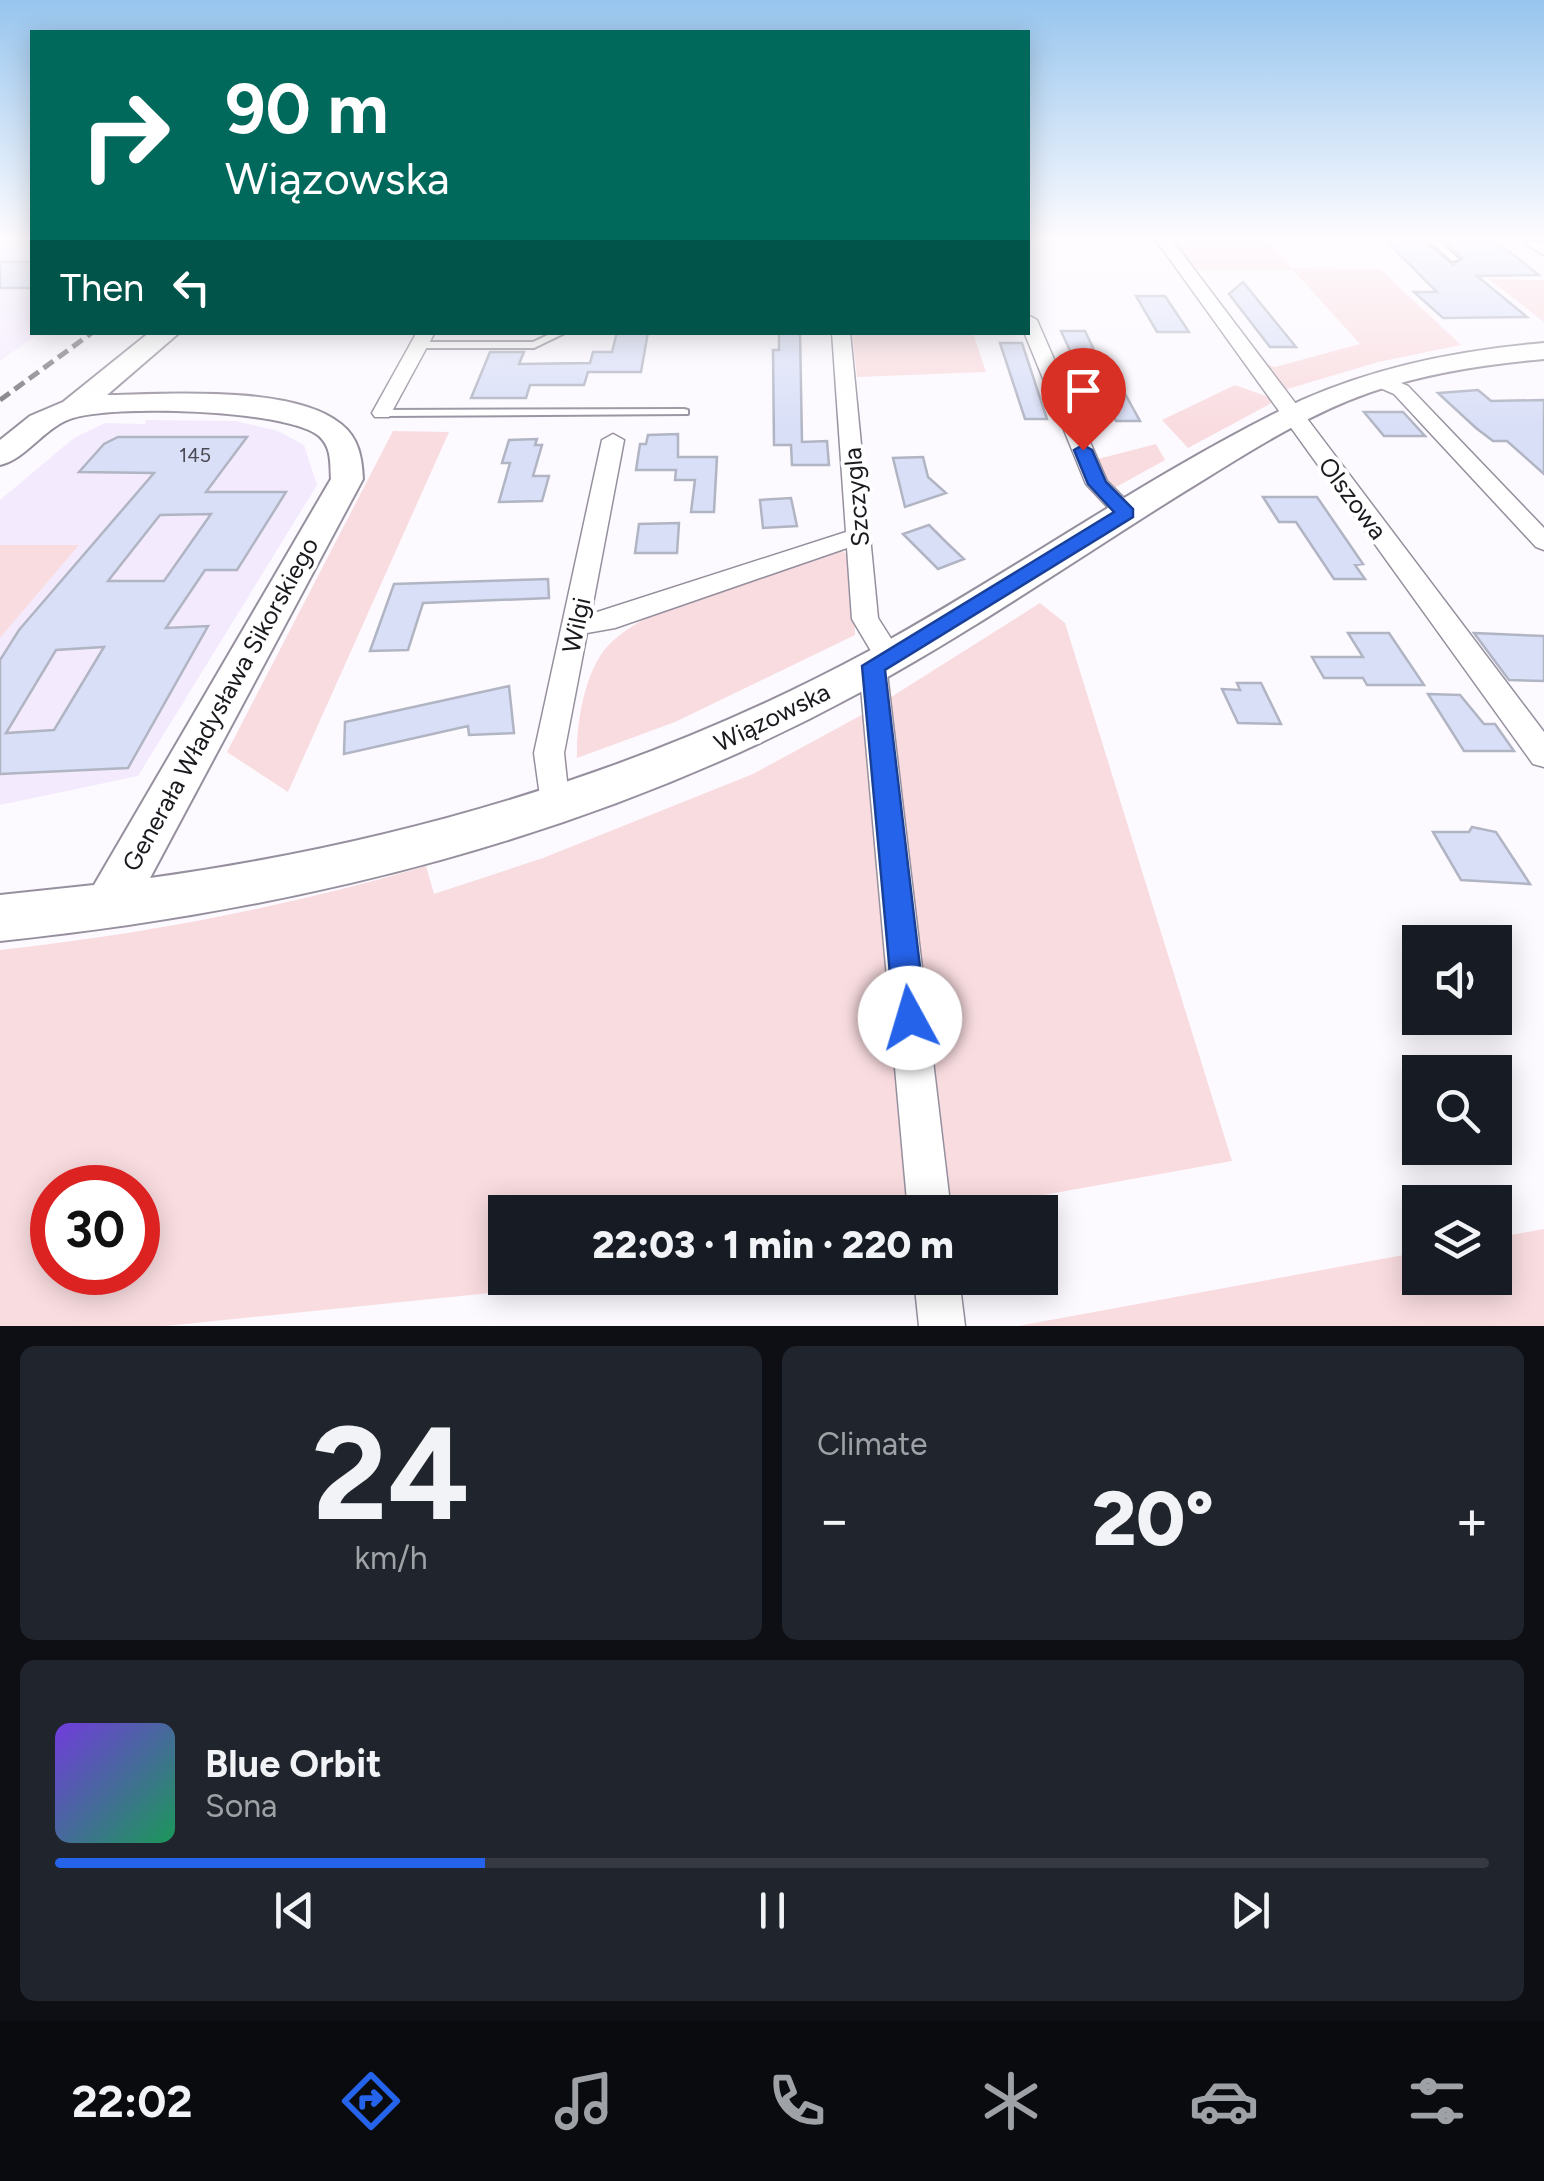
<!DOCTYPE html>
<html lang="en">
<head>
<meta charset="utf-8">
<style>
	:root { --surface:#171b24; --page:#20242c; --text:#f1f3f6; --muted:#9ea1a6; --line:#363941; --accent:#2563eb }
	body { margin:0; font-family:Figtree,sans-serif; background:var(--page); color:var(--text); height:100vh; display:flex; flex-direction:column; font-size:38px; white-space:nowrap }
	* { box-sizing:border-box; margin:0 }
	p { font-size:32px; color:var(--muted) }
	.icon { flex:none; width:55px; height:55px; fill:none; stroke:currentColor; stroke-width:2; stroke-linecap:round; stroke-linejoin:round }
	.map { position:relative; height:1326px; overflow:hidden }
	.sheet { display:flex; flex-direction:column; gap:20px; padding:20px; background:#0d0f14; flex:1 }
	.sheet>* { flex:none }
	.banner { position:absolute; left:30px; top:30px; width:1000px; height:305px; border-radius:0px; box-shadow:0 5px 25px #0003; background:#00695c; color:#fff; overflow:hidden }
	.tools { position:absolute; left:1402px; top:925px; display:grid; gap:20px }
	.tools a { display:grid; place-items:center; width:110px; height:110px; border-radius:0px; background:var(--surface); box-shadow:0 5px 25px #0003; font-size:50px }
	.speed { position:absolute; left:30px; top:1165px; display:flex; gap:20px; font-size:50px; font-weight:700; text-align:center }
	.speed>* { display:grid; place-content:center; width:130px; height:130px; border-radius:50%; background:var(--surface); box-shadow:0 5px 25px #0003; line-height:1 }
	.speed .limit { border:15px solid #d22; background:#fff; color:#111 }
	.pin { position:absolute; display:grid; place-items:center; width:85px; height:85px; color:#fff; margin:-102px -42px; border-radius:50% 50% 50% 0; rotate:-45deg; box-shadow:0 0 10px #0007 }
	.pin .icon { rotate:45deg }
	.me { position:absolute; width:110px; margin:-55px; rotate:354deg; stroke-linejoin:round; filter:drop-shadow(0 0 8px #0008) }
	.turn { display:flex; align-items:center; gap:35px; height:210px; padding:0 30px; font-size:45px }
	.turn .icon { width:130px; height:130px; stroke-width:2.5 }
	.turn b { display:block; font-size:70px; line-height:85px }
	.then { display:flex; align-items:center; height:95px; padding:0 30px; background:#0003; gap:20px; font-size:38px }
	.big { font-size:75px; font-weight:800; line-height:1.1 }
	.sheet .tile { flex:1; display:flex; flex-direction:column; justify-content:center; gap:15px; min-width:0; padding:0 35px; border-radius:15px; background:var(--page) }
	.sheet .dial { align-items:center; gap:0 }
	.dial b { font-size:130px; line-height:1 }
	.song { display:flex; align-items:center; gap:30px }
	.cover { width:120px; height:120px; border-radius:15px; background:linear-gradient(135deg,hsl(260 70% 55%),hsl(150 70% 35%)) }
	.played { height:10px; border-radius:5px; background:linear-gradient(90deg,var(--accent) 30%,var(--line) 30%) }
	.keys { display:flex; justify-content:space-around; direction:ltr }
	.heat { display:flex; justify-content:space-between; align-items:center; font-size:55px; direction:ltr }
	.sheet .tiles { flex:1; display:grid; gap:20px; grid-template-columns:1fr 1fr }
	.tile:last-child { grid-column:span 2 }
	.trip { position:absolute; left:488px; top:1195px; width:570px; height:100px; border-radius:0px; background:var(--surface); box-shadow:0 5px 25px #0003; font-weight:800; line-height:100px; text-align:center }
	.menu { display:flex; height:160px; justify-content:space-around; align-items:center; background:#090b0e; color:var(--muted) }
	.menu .icon { width:70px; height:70px }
	.menu .selected { color:var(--accent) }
	.menu b { font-size:45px; color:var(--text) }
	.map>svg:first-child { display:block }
	.built { fill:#f3ebfd }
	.green { fill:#f9dce0; fill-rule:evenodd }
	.building { fill:#d9dff7; stroke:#b1b5c3; stroke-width:2.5; fill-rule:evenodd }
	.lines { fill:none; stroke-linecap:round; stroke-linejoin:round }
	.service-casing { stroke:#96909e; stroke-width:4 }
	.minor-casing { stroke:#96909e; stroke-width:3 }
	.secondary-casing { stroke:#96909e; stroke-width:4 }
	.service { fill:#fff; fill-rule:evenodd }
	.minor { fill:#fff; fill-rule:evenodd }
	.secondary { fill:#fff; fill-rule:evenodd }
	.rail { stroke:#78767b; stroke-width:5; stroke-dasharray:12 6; stroke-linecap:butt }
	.route { fill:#2563eb; stroke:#184099; stroke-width:2.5 }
	.labels { text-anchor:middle; stroke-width:8; stroke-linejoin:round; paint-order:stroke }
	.number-label { font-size:20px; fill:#4a4a54 }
	.street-label { font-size:25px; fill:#1b191e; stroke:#fff }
</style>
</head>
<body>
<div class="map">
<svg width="1544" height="1326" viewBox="0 0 1544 1326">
	<rect width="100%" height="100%" fill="#fcf9ff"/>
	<!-- built -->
	<path class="built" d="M 13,240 L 32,240 L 32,332 L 40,333 L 0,361 L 0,248 Z
		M 146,420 L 236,421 L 278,431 L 304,445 L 317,485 L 138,776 L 0,805 L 0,638 L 78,546 L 0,545 L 0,500 L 74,438 L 105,423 L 145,424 Z"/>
	<!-- green -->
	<path class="green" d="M 1172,240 L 1266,240 L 1291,268 L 1380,269 L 1461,345 L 1378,362 L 1284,390 L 1265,364 L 1275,367 L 1360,344 L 1293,270 L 1194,270 Z
		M 1489,279 L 1544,280 L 1544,322 Z
		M 852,333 L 973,333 L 986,372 L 857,377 Z
		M 1235,385 L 1277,400 L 1188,448 L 1162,420 Z
		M 393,431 L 449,432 L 288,792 L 227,752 Z
		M 1156,444 L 1165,460 L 1109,491 L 1094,460 Z
		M 0,545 L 79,545 L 0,638 Z
		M 838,547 L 852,559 L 855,635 L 675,722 L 577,758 C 576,725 584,674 606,648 C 644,603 780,568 838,547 Z
		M 1040,603 L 1065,623 L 1232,1161 L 950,1212 L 888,699 Z
		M 869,711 L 916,1212 L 505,1212 L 505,1278 L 639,1278 L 166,1326 L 0,1326 L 0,950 C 146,934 286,907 426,866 L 434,894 L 543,858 L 753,774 ZM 52,1188 L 138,1188 L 138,1272 L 52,1272 Z
		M 1544,1229 L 1544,1326 L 1018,1326 L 1420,1252 L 1420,1278 L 1495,1278 L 1495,1238 Z"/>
	<!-- building -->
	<path class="building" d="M 1385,240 L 1424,240 L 1453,265 L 1463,258 L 1443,240 L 1494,240 L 1539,275 L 1477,276 L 1527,317 L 1443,318 L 1414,292 L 1437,292 Z
		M 0,262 L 32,262 L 32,288 L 0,288 Z
		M 1243,282 L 1296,347 L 1270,347 L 1229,294 Z
		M 1136,296 L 1165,296 L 1189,332 L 1157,332 Z
		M 1061,331 L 1085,331 L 1114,392 L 1124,392 L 1140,421 L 1116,421 L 1108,405 L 1095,405 Z
		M 617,332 L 648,332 L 641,372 L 588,372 L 584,385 L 530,385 L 526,398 L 471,398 L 490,352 L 524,352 L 519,364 L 590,363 L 593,352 L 612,352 Z
		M 779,332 L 800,332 L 802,442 L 827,441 L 829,465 L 792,465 L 791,445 L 774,445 L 773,350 L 779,350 Z
		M 1000,343 L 1022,343 L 1047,419 L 1025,419 Z
		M 1478,390 L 1491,401 L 1544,400 L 1544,474 L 1507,441 L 1493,441 L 1476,428 L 1438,393 Z
		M 1364,412 L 1403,412 L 1425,436 L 1384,436 Z
		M 678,434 L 678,457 L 717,457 L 714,512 L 691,512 L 695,480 L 675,480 L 676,470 L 636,470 L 640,444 L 646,444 L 648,435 Z
		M 118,437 L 247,437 L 206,492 L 286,492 L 237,570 L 205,570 L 166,628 L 208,626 L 128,768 L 0,774 L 0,660 L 19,630 L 154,473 L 79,472 L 104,444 ZM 211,514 L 164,581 L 108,581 L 160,515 ZM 104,647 L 54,730 L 6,733 L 56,650 Z
		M 537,439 L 535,445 L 542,445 L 533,476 L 549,476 L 542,501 L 499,502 L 510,463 L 502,463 L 509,440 Z
		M 923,457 L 928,477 L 946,493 L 905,507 L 893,458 Z
		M 1263,497 L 1317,497 L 1363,564 L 1355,565 L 1365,579 L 1334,579 L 1296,522 L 1279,522 Z
		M 791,498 L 797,526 L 763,528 L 760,500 Z
		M 679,523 L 677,553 L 635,553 L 639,524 Z
		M 929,525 L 947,543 L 964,559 L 938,569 L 903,534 Z
		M 548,579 L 549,598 L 423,603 L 408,650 L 370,651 L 394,584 Z
		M 1348,633 L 1389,633 L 1424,685 L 1367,685 L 1363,678 L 1324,678 L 1312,657 L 1363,657 Z
		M 1474,633 L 1544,636 L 1544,681 L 1509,680 Z
		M 1237,683 L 1261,683 L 1281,724 L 1238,723 L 1222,689 L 1240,690 Z
		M 509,686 L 514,733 L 469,735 L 468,726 L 344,754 L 345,722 Z
		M 1428,694 L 1460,695 L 1484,724 L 1495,724 L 1514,751 L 1464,751 Z
		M 1472,827 L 1496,832 L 1530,884 L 1461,880 L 1433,832 L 1469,832 Z"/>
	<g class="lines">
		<defs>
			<path id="service" d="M 1428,240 L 1437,240 L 1459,259 L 1452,261 Z
				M 554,332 L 567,332 L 534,348 L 419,348 L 414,345 L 419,342 L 533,342 Z
				M 684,409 L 688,410 L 688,414 L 382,416 L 377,413 L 382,410 Z"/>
			<path id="minor" d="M 1156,240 L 1172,240 L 1544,732 L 1544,767 L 1533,764 Z
				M 1526,240 L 1544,243 L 1544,255 L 1527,245 Z
				M 1028,315 L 1037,320 L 1107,481 L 1134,508 L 1134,518 L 1118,518 L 1086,484 L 1024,332 Z
				M 417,332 L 435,332 L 389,417 L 375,417 L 372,413 Z
				M 832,332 L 850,332 L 878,618 L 902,656 L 898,663 L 886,665 L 951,1212 L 908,1212 L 859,666 L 863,659 L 874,656 L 852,619 L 847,548 L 615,628 L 587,633 L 564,753 L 570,809 L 565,818 L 554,822 L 543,818 L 534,753 L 602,440 L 613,434 L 624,440 L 591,614 L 846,532 Z
				M 1371,376 L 1385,376 L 1408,386 L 1544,528 L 1544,550 L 1536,547 L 1394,394 L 1371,384 Z
				M 914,1278 L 959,1278 L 965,1326 L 919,1326 Z"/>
			<path id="secondary" d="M 150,332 L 180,332 L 107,395 C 168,394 293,385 341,424 C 359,438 362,458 363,479 L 150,878 C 402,843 645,772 869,651 C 1015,571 1152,472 1302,400 C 1379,366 1460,350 1544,343 L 1544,359 C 1485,364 1427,373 1371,392 C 1302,416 1241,457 1179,495 C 1072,562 968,634 857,694 C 591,838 299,910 0,941 L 0,895 L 94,885 L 331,479 C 330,463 332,448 319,436 C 287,409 109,404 70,419 C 43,429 26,459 0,465 L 0,440 L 30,416 L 63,402 Z"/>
		</defs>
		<!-- service casing -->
		<use href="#service" class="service-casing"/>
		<!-- minor casing -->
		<use href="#minor" class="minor-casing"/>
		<!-- secondary casing -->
		<use href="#secondary" class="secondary-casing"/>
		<!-- service -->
		<use href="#service" class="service"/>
		<!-- minor -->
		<use href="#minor" class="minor"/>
		<!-- secondary -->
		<use href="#secondary" class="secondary"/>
		<!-- rail -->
		<path class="rail" d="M 0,400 L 93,332"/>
	</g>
	<!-- sky -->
	<linearGradient id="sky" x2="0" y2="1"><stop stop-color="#97c5ee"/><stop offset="0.56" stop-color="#fefcff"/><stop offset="1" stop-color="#fefcff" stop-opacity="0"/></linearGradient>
	<rect width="1544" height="426" fill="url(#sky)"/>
	<!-- route -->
	<path class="route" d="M 1083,445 L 1092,450 L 1106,482 L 1133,509 L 1133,517 L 885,670 L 926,1018 L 921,1029 L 910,1033 L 899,1029 L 894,1018 L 862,666 L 1114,512 L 1088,484 L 1074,450 Z"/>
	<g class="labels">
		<!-- number labels -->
		<g class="number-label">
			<text x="195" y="462">145</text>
		</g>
		<!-- street labels -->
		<g class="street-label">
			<text transform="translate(856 497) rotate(-95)" y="9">Szczygla</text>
			<text transform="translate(1353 498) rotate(53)" y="9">Olszowa</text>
			<text transform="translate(576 625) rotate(-78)" y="9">Wilgi</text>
			<text transform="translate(220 704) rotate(-61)" y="9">Generała Władysława Sikorskiego</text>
			<text transform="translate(772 717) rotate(-26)" y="9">Wiązowska</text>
		</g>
	</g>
</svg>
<div class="tools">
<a><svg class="icon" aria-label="sound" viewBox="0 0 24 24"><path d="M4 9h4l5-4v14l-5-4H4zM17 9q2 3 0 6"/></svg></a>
<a><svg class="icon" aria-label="search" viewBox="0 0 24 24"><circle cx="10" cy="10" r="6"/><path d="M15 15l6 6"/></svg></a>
<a><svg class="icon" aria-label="layers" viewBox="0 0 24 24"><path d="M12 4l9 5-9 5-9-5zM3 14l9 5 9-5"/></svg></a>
</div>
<div class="speed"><div class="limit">30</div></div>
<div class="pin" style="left:1083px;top:450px;background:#d93025"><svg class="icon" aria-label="arrive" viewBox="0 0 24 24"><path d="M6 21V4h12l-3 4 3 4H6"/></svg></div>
<svg class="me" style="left:910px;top:1018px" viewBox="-20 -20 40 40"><circle r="19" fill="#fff"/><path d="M0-13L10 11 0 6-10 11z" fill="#2563eb"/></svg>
<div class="trip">22:03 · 1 min · 220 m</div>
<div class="banner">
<div class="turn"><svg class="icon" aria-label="right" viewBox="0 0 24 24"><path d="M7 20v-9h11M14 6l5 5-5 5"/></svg><div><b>90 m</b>Wiązowska</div></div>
<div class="then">Then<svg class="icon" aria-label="left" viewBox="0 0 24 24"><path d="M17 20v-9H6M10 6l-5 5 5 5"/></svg></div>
</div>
</div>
<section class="sheet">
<div class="tiles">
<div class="tile dial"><b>24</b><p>km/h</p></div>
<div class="tile"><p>Climate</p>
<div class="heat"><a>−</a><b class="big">20°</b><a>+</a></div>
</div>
<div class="tile">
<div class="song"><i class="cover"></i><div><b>Blue Orbit</b><p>Sona</p></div></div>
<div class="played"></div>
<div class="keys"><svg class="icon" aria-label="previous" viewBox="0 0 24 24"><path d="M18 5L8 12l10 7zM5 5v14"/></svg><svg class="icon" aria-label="pause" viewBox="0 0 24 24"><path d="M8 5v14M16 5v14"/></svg><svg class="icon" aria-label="next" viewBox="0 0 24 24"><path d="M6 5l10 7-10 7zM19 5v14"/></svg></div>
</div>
</div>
</section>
<nav class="menu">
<b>22:02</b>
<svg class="icon selected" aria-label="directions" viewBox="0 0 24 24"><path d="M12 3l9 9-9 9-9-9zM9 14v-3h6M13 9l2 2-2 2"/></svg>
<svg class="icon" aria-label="music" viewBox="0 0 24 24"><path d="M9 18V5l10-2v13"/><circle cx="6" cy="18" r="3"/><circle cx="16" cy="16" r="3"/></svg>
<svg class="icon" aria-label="phone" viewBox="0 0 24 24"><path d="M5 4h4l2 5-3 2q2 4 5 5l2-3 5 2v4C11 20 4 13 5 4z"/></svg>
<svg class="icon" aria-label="climate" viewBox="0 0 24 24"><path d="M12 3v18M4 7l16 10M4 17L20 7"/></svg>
<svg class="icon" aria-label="car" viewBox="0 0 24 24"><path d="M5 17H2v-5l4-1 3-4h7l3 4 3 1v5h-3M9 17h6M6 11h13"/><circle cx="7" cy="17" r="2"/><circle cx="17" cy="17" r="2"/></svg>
<svg class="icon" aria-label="filters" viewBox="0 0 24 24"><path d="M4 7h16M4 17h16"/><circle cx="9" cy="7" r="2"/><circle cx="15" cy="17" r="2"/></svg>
</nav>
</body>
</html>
